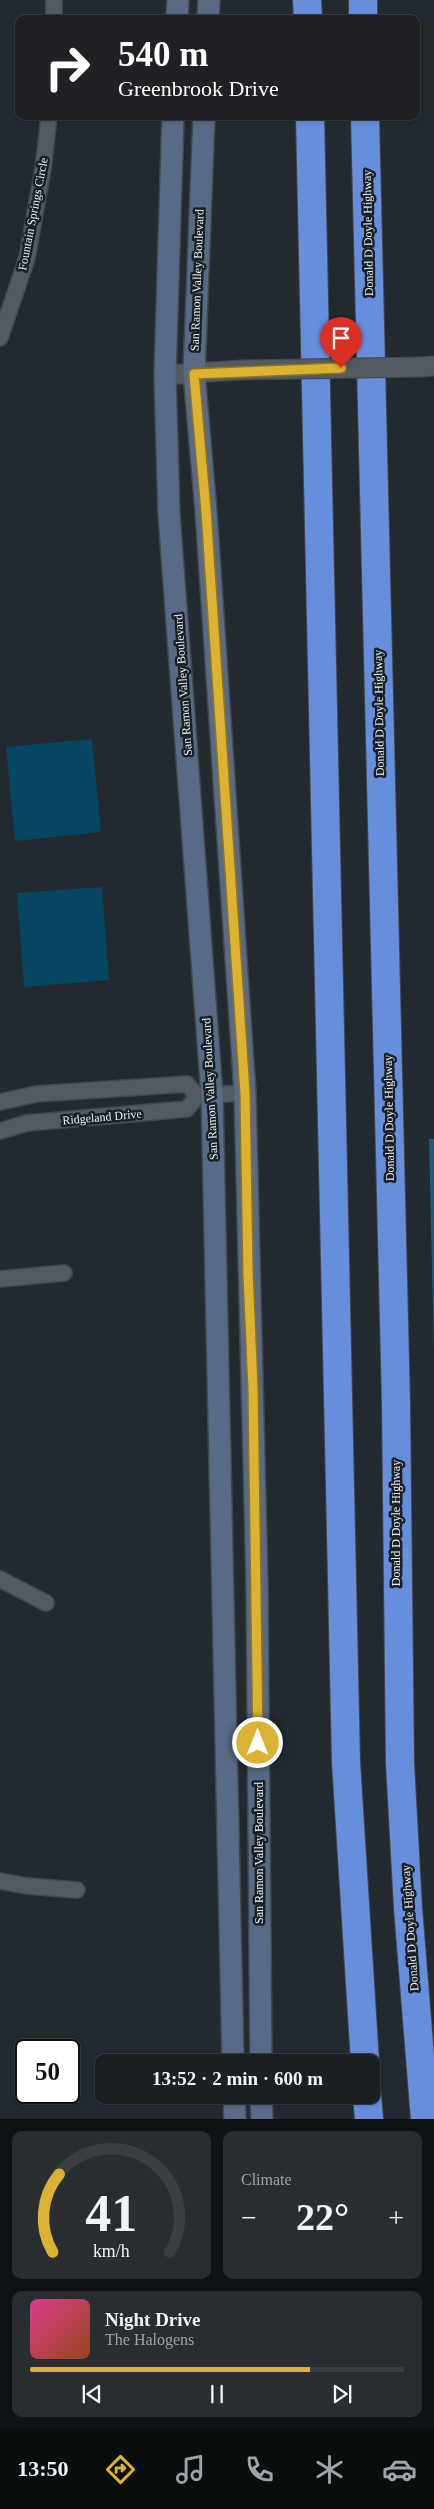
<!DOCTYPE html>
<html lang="en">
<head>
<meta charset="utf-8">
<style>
	:root { --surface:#1a2024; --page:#272d31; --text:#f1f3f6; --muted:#9fa3a6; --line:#383e41; --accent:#dcb233 }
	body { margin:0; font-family:"Times New Roman",serif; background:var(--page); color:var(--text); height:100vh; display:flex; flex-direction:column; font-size:19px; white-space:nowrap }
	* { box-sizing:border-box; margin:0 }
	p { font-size:16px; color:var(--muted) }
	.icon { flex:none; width:28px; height:28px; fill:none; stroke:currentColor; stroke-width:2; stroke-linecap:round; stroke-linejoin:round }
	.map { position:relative; height:2119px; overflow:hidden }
	.panel { display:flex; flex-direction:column; gap:12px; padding:12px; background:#0e1214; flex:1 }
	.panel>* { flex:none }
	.banner { position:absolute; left:15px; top:15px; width:405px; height:105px; border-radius:10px; box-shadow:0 1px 4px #0004,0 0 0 1px var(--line); background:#202124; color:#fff; overflow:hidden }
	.speed { position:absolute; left:15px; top:2039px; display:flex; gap:10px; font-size:25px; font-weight:700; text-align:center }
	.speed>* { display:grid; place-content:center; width:65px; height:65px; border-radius:50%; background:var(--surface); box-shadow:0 1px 4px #0004,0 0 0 1px var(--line); line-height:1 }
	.speed .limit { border:2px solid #111; border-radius:8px; background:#fff; color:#111 }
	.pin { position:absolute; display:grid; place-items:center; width:42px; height:42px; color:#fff; margin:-51px -21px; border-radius:50% 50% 50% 0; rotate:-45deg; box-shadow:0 0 5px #0007 }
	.pin .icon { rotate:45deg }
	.me { position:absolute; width:55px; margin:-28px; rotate:0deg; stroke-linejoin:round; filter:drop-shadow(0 0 4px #0008) }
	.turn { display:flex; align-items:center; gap:18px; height:105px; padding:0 20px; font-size:22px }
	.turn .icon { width:65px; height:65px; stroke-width:2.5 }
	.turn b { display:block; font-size:35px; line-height:42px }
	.big { font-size:38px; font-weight:600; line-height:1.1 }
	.panel .card { flex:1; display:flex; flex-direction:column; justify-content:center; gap:8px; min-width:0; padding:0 18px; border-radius:10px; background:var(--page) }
	.panel .dial { align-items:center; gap:0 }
	.dial svg { height:130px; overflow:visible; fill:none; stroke:var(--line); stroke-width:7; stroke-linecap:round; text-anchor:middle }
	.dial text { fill:var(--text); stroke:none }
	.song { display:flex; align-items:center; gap:15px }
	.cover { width:60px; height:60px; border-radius:8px; background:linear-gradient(135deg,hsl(330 70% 55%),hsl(20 70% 35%)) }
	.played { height:5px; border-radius:2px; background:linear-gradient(90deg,var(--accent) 75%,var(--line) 75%) }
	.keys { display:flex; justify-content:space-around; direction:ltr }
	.heat { display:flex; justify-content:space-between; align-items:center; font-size:28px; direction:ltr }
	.panel .tiles { flex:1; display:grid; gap:12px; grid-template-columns:1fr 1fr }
	.card:last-child { grid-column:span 2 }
	.trip { position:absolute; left:95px; top:2054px; width:285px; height:50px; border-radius:10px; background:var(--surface); box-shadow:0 1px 4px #0004,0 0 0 1px var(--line); font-weight:600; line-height:50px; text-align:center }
	.tab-bar { display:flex; height:80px; justify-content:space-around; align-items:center; background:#0a0d0e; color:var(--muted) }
	.tab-bar .icon { width:35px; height:35px }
	.tab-bar .on { color:var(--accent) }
	.tab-bar b { font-size:22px; color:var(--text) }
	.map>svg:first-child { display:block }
	.green { fill:#074662 }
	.forest { fill:#255b77 }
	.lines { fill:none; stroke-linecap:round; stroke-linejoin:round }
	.minor-casing { stroke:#41484d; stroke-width:18 }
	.tertiary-casing { stroke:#41484d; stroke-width:21 }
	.secondary-casing { stroke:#41484d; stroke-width:24 }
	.motorway-casing { stroke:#41484d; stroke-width:30 }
	.minor { stroke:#515b61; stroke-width:15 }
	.tertiary { stroke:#515b61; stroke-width:19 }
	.secondary { stroke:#586a86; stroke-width:21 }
	.motorway { stroke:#678ddd; stroke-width:28 }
	.tertiary-bridge-casing { stroke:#41484d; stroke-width:21; stroke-linecap:butt }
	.tertiary-bridge { stroke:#515b61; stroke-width:19 }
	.route-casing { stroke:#8f7421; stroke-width:12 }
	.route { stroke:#dcb233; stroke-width:9 }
	.labels { text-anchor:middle; stroke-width:5; stroke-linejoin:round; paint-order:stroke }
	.street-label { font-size:12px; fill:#ecf1f5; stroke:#192126 }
</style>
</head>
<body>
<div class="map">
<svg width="434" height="2119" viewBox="0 0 434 2119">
	<rect width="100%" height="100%" fill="#222a30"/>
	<!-- green -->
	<path class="green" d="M 92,739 L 101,832 L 15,841 L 6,747 Z
		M 102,887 L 109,980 L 24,987 L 17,893 Z"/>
	<!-- forest -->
	<path class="forest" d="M 429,1139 L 434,1139 L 434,1353 Z"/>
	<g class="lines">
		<defs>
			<path id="minor" d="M 54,0 L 54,19
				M 0,338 L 27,258 L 43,169 L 49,116
				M 204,1095 L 245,1093
				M 0,1102 L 36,1094 L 187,1084 L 197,1096
				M 0,1131 L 27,1123 L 187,1109 L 197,1096
				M 0,1279 L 64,1273
				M 0,1579 L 46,1603
				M 0,1881 L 27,1886 L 77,1890"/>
			<path id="tertiary" d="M 421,367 L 434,366
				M 165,375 L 241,370"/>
			<path id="secondary" d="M 177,19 L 178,0
				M 208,19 L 209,0
				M 173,116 L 165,375 L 169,514 L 212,1095 L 233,2062
				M 204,116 L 194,373 L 206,511 L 245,1093 L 257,1583 L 261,2062
				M 234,2095 L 235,2119
				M 261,2095 L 262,2119"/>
			<path id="motorway" d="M 307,0 L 308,19
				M 363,0 L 363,19
				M 310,116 L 346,1762 L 365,2062
				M 365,116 L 396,1404 L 400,1763 L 408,1908 L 425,2119
				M 367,2095 L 369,2119"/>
		</defs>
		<!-- minor casing -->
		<use href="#minor" class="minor-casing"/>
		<!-- tertiary casing -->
		<use href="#tertiary" class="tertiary-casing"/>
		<!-- secondary casing -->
		<use href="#secondary" class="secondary-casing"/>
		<!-- motorway casing -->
		<use href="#motorway" class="motorway-casing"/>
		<!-- minor -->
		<use href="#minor" class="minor"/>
		<!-- tertiary -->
		<use href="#tertiary" class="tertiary"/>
		<!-- secondary -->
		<use href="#secondary" class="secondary"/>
		<!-- motorway -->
		<use href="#motorway" class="motorway"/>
		<defs>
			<path id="tertiary-bridge" d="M 241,370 L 421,367"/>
		</defs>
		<!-- tertiary-bridge casing -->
		<use href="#tertiary-bridge" class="tertiary-bridge-casing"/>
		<!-- tertiary-bridge -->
		<use href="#tertiary-bridge" class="tertiary-bridge"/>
	</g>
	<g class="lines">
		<defs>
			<path id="route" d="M 258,1743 L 253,1388 L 248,1273 L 245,1093 L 206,511 L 194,374 L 341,368"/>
		</defs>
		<!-- route casing -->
		<use href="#route" class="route-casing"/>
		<!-- route -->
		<use href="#route" class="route"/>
	</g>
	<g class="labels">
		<!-- street labels -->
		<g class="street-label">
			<text transform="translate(33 214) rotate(-79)" y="4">Fountain Springs Circle</text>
			<text transform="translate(368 233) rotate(-91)" y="4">Donald D Doyle Highway</text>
			<text transform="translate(197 280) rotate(-88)" y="4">San Ramon Valley Boulevard</text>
			<text transform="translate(183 685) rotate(-94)" y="4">San Ramon Valley Boulevard</text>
			<text transform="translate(379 713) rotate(-91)" y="4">Donald D Doyle Highway</text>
			<text transform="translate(210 1089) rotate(-93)" y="4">San Ramon Valley Boulevard</text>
			<text transform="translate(102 1117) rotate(-5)" y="4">Ridgeland Drive</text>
			<text transform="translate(389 1118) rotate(-91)" y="4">Donald D Doyle Highway</text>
			<text transform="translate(396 1523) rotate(-90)" y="4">Donald D Doyle Highway</text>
			<text transform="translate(259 1853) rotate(-90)" y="4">San Ramon Valley Boulevard</text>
			<text transform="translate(410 1928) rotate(-94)" y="4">Donald D Doyle Highway</text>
		</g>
	</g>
</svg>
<div class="speed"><div class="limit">50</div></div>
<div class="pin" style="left:341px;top:368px;background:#d93025"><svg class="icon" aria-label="arrive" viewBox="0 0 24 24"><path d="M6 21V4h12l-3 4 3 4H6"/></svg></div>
<svg class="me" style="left:258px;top:1743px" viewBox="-20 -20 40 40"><circle r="17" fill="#dcb233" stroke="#fff" stroke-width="3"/><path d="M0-11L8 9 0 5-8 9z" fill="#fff"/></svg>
<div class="trip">13:52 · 2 min · 600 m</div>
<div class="banner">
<div class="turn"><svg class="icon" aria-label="right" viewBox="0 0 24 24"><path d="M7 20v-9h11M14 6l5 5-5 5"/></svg><div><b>540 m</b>Greenbrook Drive</div></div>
</div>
</div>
<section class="panel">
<div class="tiles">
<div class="card dial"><svg viewBox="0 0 100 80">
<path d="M14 69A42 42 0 1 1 86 69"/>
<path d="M14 69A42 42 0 0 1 18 21" stroke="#dcb233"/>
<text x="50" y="56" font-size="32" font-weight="700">41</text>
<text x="50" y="72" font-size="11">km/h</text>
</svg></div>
<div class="card"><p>Climate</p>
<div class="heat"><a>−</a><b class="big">22°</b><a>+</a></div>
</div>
<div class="card">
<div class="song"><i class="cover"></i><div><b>Night Drive</b><p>The Halogens</p></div></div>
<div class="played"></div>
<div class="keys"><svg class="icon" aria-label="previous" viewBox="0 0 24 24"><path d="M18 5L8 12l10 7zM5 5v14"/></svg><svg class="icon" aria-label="pause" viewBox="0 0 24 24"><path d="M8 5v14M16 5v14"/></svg><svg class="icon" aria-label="next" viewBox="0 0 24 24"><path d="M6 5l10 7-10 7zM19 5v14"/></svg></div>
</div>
</div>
</section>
<nav class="tab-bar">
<b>13:50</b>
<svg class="icon on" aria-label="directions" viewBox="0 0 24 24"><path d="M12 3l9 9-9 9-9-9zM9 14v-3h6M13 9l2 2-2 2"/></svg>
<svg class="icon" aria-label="music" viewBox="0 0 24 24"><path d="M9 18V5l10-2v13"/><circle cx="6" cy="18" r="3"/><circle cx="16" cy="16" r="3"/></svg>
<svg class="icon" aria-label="phone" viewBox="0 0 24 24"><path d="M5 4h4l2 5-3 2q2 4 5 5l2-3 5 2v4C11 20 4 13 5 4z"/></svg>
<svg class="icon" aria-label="climate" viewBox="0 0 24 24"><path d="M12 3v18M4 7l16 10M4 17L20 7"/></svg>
<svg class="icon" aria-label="car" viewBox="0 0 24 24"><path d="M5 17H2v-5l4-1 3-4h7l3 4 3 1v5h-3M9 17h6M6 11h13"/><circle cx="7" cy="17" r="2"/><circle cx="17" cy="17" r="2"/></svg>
</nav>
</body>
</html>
